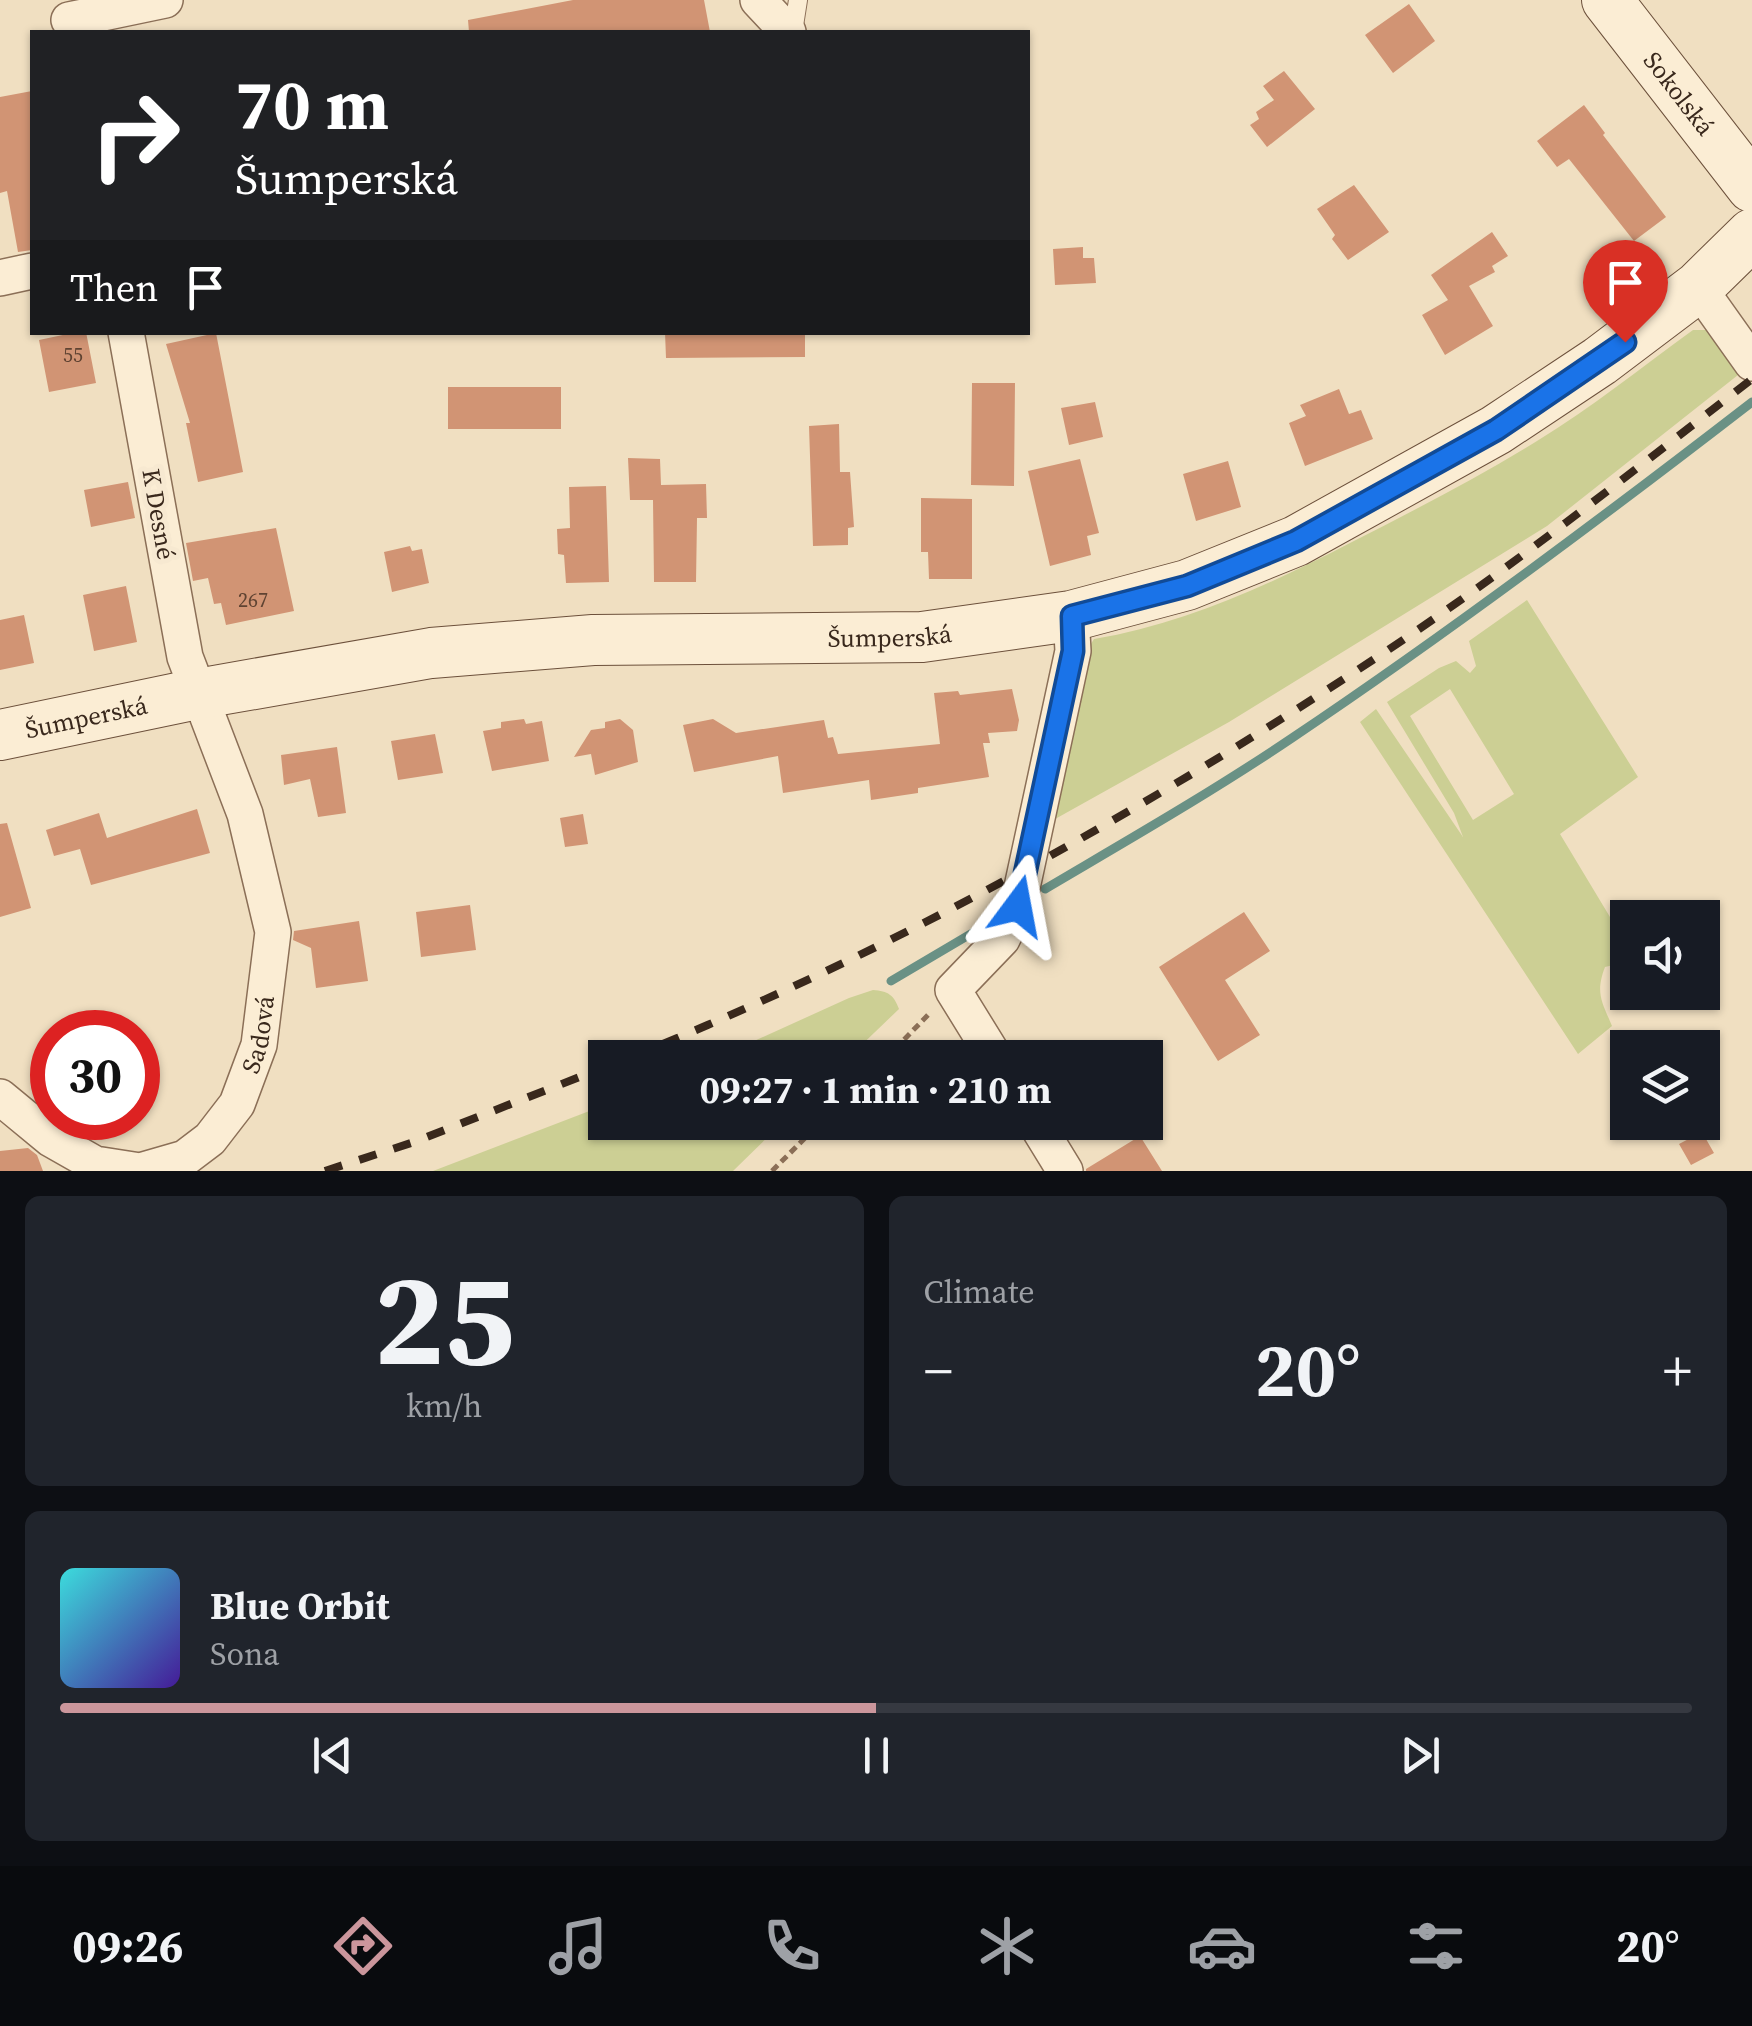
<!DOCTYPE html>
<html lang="en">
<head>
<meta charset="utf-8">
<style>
	:root { --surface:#171b24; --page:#20242c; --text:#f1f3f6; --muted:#9ea1a6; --line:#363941; --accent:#cb969c }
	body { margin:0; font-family:"Source Serif 4",serif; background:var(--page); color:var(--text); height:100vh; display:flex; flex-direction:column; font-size:38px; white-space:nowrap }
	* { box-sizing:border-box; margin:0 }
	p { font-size:32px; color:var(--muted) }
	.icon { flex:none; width:55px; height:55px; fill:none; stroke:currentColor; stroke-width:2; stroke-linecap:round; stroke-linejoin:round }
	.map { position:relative; height:1171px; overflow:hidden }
	.drawer { display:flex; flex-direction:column; gap:25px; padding:25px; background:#0d0f14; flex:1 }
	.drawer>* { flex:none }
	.top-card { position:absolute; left:30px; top:30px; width:1000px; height:305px; border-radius:0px; box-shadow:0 2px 8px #0004; background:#202124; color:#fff; overflow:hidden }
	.buttons { position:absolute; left:1610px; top:900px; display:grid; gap:20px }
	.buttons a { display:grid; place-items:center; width:110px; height:110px; border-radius:0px; background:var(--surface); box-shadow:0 2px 8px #0004; font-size:50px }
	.speed { position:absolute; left:30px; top:1010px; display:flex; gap:20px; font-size:50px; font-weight:700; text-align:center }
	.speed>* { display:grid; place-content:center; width:130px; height:130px; border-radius:50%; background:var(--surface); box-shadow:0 2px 8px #0004; line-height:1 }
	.speed .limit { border:15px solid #d22; background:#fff; color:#111 }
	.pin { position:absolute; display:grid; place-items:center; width:85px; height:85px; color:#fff; margin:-102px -42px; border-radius:50% 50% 50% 0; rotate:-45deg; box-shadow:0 0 10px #0007 }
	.pin .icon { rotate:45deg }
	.me { position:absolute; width:110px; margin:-55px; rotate:13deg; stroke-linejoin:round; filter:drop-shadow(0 0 8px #0008) }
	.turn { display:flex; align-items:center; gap:35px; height:210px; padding:0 40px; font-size:45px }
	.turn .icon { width:130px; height:130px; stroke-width:2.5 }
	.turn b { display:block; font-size:70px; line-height:85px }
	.then { display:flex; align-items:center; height:95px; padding:0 40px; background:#0003; gap:20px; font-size:38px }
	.big { font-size:75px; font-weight:700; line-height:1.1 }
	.drawer .widget { flex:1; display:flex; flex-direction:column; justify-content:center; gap:15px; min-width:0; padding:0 35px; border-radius:15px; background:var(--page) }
	.drawer .dial { align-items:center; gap:0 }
	.dial b { font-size:130px; line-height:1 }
	.song { display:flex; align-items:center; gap:30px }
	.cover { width:120px; height:120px; border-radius:15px; background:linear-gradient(135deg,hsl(180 70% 55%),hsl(260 70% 35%)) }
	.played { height:10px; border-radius:5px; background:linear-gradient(90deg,var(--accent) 50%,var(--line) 50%) }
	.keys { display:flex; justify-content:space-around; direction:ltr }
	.heat { display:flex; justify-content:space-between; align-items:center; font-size:55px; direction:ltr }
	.drawer .tiles { flex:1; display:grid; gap:25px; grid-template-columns:1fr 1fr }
	.widget:last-child { grid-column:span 2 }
	.trip { position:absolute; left:588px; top:1040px; width:575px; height:100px; border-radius:0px; background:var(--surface); box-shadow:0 2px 8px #0004; font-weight:700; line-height:100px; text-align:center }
	.dock { display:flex; height:160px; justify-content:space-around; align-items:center; background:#090b0e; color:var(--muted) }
	.dock .icon { width:70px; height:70px }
	.dock .selected { color:var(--accent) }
	.dock b { font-size:45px; color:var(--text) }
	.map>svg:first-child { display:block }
	.green { fill:#cccf94; fill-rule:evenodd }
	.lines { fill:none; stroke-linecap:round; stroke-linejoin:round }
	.stream { stroke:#6a9185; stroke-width:9 }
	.building { fill:#d19474 }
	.lane-casing { stroke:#8b6f57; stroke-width:20 }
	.street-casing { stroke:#8b6f57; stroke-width:38 }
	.secondary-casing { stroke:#6c503b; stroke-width:52 }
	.path { stroke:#8b6f57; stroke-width:5; stroke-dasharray:8 5; stroke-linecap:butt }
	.lane { stroke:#fbedd4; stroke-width:18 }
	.street { stroke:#fbedd4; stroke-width:35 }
	.secondary { stroke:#fbedd4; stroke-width:50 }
	.rail { stroke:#39281c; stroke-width:8; stroke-dasharray:18 18; stroke-linecap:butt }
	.route-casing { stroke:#114b97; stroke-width:25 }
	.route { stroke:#1a73e8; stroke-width:18 }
	.labels { text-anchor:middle; stroke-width:10; stroke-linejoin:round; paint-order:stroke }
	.number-label { font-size:20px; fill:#5f4332 }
	.street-label { font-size:25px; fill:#39281c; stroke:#f7e9d1 }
</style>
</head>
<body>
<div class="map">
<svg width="1752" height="1171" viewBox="0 0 1752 1171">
	<rect width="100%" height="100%" fill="#f0dfc1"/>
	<!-- green -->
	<path class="green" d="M 1693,330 L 1708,330 L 1740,365 L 1738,375 L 1547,526 L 1229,722 L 1048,823 L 1086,652 L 1094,639 C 1184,624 1269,585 1350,543 C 1413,511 1477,478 1537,441 C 1591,408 1642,367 1693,330 Z
		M 1527,600 L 1638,777 L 1560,834 L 1613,922 L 1626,962 L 1605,967 C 1595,993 1602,1002 1612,1026 L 1578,1054 L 1360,722 L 1376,709 L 1463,837 L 1454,813 L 1387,702 L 1439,668 L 1456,661 L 1470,673 L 1476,666 L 1469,641 ZM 1450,689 L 1514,794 L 1473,820 L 1410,716 Z
		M 873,990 C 888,991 894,995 899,1009 L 849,1057 L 719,1057 L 849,998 Z
		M 605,1105 L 605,1122 L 782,1123 L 733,1171 L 433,1171 Z"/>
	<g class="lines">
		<!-- stream -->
		<path class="stream" d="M 1045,889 C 1128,840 1212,792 1292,738 C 1450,632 1602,518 1752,402
			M 891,981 L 996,919"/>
	</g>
	<!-- building -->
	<path class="building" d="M 573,0 L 704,0 L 710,32 L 469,32 L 468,20 Z
		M 1409,4 L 1435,41 L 1393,73 L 1365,35 Z
		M 1284,71 L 1315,109 L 1267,147 L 1250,125 L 1259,119 L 1256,112 L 1274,100 L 1263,86 Z
		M 32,91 L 32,250 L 18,252 L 7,191 L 0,193 L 0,97 Z
		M 1584,105 L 1605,133 L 1603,135 L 1666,217 L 1634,241 L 1569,159 L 1557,167 L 1537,141 Z
		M 1354,185 L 1389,232 L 1348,260 L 1332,239 L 1335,235 L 1317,209 Z
		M 1492,232 L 1508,256 L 1492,266 L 1495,272 L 1469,286 L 1493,326 L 1445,355 L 1422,315 L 1448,300 L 1431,275 Z
		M 1083,247 L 1083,258 L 1094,258 L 1096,283 L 1055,285 L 1053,249 Z
		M 77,332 L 86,332 L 96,383 L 49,392 L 39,340 Z
		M 665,332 L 805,332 L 805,357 L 666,358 Z
		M 216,333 L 243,472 L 198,482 L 186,423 L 190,423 L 166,344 Z
		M 972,383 L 1015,383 L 1014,486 L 971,485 Z
		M 448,387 L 561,387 L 561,429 L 448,429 Z
		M 1339,389 L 1349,414 L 1361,410 L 1373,439 L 1305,466 L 1289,423 L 1306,416 L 1300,405 Z
		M 1095,402 L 1103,437 L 1069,445 L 1061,408 Z
		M 839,424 L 840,472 L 850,472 L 854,527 L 848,528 L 848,545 L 813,546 L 809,426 Z
		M 628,458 L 660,459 L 661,485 L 706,484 L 707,518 L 697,518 L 696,582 L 654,582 L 653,500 L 630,500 Z
		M 1080,459 L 1099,533 L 1087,536 L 1091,555 L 1050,566 L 1028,471 Z
		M 1228,461 L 1241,507 L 1196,521 L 1183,474 Z
		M 128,482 L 135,518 L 91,527 L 84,490 Z
		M 606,486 L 609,582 L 566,583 L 564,555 L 558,554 L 557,529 L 570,528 L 569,487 Z
		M 921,498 L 972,499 L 972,579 L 929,579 L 928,552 L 921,552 Z
		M 276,528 L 294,611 L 226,625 L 221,603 L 214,604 L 208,578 L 193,581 L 186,543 Z
		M 410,546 L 412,551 L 422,549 L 429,583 L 392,592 L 384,552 Z
		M 126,586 L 137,642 L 94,651 L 83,595 Z
		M 24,615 L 34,663 L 0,670 L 0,620 Z
		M 1012,689 L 1019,720 L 1017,731 L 988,733 L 990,743 L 983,743 L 989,777 L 918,788 L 918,793 L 871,800 L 869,780 L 783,793 L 778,756 L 694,772 L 683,725 L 713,719 L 736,733 L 824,720 L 828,738 L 833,737 L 838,754 L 940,744 L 934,693 L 958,691 L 960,695 Z
		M 524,719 L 526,724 L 542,721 L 549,761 L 492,771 L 483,731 L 501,728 L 501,722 Z
		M 620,719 L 633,730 L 638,762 L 595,775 L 591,754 L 574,757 L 591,730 L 605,728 L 605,722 Z
		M 435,734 L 443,773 L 398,780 L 391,741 Z
		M 337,747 L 346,813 L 318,817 L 310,779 L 284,785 L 281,755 Z
		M 197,809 L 210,853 L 91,885 L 80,849 L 54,856 L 46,830 L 99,813 L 107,838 Z
		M 583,814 L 588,844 L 565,847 L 560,818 Z
		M 7,823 L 31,908 L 0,917 L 0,824 Z
		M 470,905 L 476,950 L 421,957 L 416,912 Z
		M 1244,912 L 1270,951 L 1225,980 L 1260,1035 L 1218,1061 L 1159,967 Z
		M 359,921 L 368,981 L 316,988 L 311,948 L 293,940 L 294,931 Z
		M 1702,1132 L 1714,1153 L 1691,1165 L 1679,1144 Z
		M 1140,1136 L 1162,1171 L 1086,1171 L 1086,1169 Z
		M 28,1148 L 37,1155 L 43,1171 L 0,1171 L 0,1151 Z"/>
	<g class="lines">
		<defs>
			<path id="lane" d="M 793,32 L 798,0"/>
			<g id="street">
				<path d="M 758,0 L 788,32"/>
				<path d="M 69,20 L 165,0"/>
				<path d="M 0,278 L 32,271"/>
				<path d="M 1698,287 L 1752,363"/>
				<path d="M 995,1058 L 953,990 L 1002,939 L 1018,906 L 1073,651 L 1071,616"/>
				<path id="s1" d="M 0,1097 L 51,1139 L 95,1164 L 140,1171 L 185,1158 L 210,1139 L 237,1104 L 259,1045 L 273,932 L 245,814 L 185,657 L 126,332"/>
				<path d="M 1035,1122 L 1065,1171"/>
			</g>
			<g id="secondary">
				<path id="s2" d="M 1607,0 L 1752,187"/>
				<path id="s3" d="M 0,735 L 197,694 L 431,653 L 593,640 L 922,637 L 1071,616 L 1187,585 L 1296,541 L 1496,430 L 1600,361 L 1698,287 L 1752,234"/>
			</g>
		</defs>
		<!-- lane casing -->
		<use href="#lane" class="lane-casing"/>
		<!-- street casing -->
		<use href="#street" class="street-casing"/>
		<!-- secondary casing -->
		<use href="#secondary" class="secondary-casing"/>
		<!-- path -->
		<path class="path" d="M 886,1058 L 929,1014
			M 772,1171 L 821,1122"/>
		<!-- lane -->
		<use href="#lane" class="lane"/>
		<!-- street -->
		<use href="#street" class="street"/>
		<!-- secondary -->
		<use href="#secondary" class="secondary"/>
		<!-- rail -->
		<path class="rail" d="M 629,1058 C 898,949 1153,806 1394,646 C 1518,563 1634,470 1752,379
			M 325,1171 L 414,1142 L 605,1067"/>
	</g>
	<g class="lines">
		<defs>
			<path id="route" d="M 1018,906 L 1073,651 L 1072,616 L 1187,586 L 1296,541 L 1496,430 L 1625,342"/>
		</defs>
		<!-- route casing -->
		<use href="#route" class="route-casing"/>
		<!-- route -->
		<use href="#route" class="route"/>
	</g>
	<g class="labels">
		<!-- number labels -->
		<g class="number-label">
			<text x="73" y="362">55</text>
			<text x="253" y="607">267</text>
		</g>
		<!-- street labels -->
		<g class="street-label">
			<text dy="9" stroke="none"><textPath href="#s2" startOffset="118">Sokolská</textPath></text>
			<text transform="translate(159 514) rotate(80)" y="9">K Desné</text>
			<text dy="9" stroke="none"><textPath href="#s3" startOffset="898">Šumperská</textPath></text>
			<text dy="9" stroke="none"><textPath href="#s3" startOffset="88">Šumperská</textPath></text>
			<text dy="9" stroke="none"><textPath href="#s1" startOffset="358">Sadová</textPath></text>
		</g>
	</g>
</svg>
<div class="buttons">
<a><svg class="icon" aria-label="sound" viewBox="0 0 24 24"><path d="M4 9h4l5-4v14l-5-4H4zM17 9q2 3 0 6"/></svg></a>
<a><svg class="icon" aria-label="layers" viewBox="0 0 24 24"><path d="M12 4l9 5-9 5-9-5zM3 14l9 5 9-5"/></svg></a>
</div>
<div class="speed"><div class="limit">30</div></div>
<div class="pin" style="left:1625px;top:342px;background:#d93025"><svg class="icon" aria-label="arrive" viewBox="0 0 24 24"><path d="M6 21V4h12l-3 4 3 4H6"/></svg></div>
<svg class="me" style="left:1018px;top:906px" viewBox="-20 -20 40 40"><path d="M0-17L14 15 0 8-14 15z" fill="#1a73e8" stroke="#fff" stroke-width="4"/></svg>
<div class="trip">09:27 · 1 min · 210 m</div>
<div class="top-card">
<div class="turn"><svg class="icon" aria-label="right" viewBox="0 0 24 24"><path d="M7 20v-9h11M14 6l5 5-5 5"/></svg><div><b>70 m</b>Šumperská</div></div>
<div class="then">Then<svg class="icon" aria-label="arrive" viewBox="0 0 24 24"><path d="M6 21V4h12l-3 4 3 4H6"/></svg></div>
</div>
</div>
<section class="drawer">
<div class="tiles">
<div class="widget dial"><b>25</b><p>km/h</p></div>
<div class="widget"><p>Climate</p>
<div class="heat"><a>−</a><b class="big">20°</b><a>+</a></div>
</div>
<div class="widget">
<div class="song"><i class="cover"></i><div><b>Blue Orbit</b><p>Sona</p></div></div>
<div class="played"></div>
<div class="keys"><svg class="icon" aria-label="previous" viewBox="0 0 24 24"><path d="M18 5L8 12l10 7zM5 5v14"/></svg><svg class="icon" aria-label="pause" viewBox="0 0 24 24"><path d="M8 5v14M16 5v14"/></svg><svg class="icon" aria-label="next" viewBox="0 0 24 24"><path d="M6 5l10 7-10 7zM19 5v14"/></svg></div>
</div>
</div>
</section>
<nav class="dock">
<b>09:26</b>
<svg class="icon selected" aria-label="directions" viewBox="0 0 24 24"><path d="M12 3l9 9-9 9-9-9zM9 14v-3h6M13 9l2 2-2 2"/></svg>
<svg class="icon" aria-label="music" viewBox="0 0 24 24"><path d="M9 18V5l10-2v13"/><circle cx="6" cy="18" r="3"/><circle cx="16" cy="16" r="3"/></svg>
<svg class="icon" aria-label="phone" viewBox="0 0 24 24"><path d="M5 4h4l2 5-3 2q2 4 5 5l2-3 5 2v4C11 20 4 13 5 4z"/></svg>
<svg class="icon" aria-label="climate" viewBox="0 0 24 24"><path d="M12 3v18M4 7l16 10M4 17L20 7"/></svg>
<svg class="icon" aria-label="car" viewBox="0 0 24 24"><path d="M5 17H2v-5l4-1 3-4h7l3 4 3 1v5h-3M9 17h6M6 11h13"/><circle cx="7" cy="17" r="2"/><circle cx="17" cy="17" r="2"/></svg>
<svg class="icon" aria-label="filters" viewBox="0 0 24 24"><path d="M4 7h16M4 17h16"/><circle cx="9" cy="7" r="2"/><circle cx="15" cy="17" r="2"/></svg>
<b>20°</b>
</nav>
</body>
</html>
